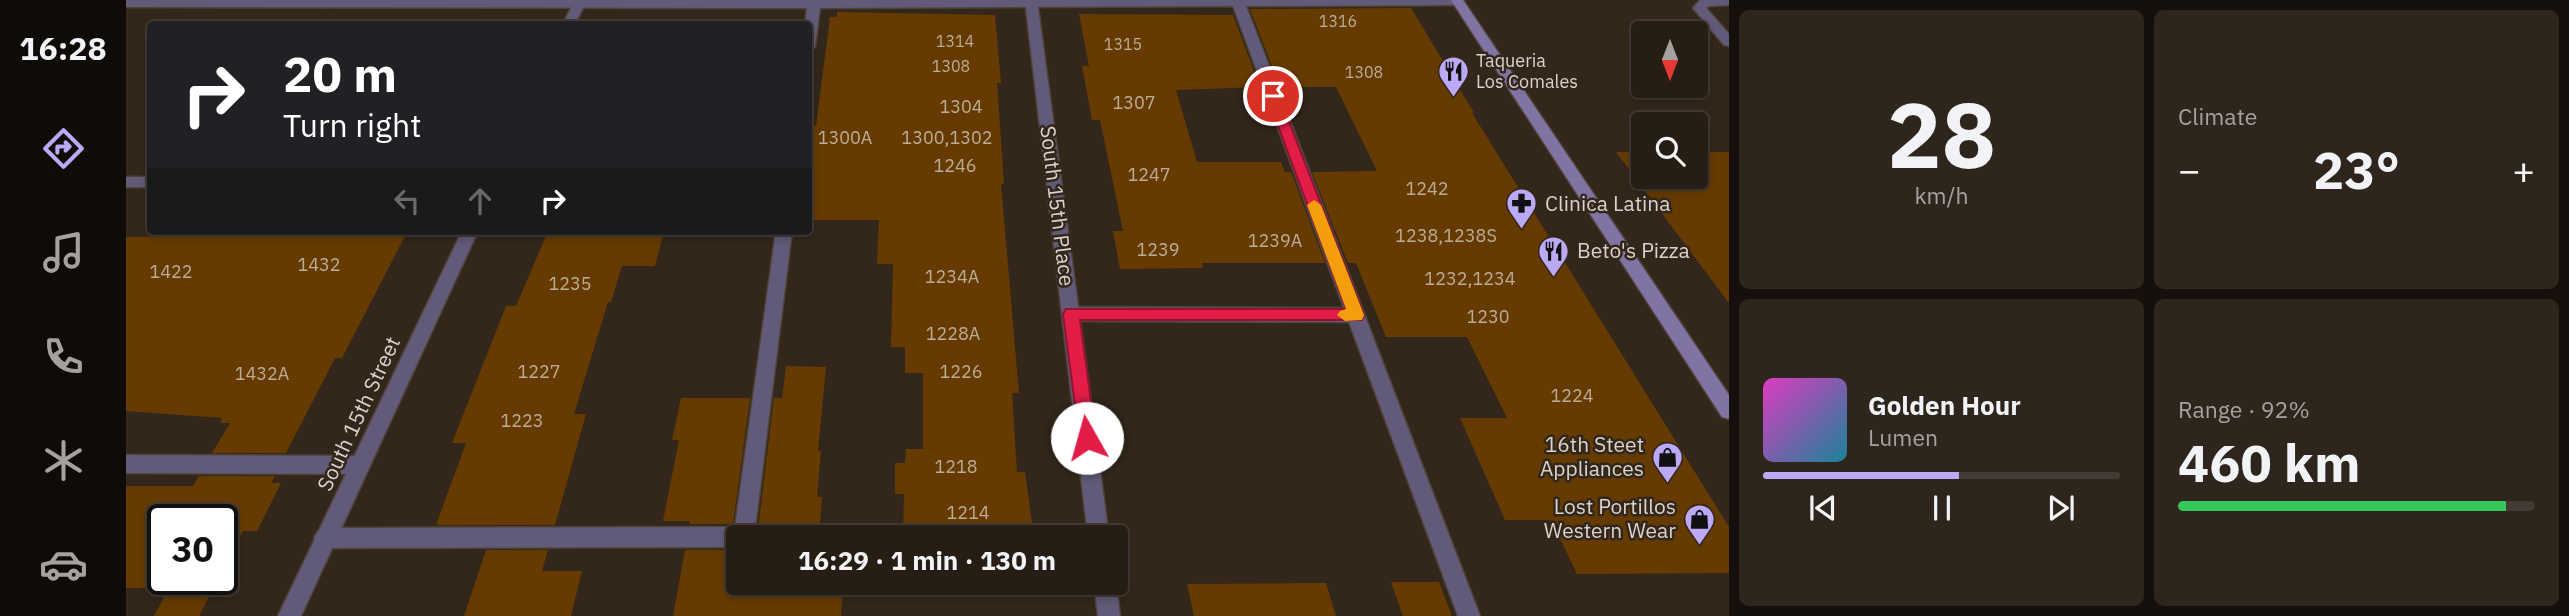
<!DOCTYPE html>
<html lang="en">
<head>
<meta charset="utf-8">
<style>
	:root { --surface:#261d14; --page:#2e261d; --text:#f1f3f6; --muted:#a4a2a0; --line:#423b34; --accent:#bca9f5 }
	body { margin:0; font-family:"IBM Plex Sans",sans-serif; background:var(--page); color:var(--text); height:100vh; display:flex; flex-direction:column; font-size:26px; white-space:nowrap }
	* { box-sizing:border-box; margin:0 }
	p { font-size:23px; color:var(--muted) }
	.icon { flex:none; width:38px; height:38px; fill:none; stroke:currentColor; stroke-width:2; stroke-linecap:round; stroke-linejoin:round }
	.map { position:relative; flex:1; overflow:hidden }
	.details { display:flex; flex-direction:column; gap:10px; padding:10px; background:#15100b; width:840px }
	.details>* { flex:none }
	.top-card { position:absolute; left:21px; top:21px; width:665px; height:214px; border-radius:7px; box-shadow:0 4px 10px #0003,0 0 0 2px var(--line); background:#202124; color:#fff; overflow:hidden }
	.needle { width:46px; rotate:180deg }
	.controls { position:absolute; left:1505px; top:21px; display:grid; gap:14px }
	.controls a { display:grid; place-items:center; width:77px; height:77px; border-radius:7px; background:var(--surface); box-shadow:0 4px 10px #0003,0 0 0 2px var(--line); font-size:35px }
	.speed { position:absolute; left:21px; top:504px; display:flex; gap:14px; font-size:35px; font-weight:700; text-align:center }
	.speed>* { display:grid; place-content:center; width:91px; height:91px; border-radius:50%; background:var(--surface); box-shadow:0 4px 10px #0003,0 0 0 2px var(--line); line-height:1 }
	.speed .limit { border:4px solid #111; border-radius:10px; background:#fff; color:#111 }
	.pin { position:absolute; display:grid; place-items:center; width:60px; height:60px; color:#fff; margin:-30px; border:4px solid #fff; border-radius:50%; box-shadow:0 2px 7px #0007 }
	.me { position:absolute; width:77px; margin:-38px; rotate:353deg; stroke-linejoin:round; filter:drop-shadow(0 0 5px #0008) }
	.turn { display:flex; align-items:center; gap:24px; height:147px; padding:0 21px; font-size:32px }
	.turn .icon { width:91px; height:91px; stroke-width:2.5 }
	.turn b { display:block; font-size:49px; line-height:60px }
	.lanes { display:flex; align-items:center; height:66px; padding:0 21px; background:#0003; justify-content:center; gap:35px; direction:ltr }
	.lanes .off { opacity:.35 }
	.big { font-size:52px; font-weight:800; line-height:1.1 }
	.details .widget { flex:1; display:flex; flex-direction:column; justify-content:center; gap:10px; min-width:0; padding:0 24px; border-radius:10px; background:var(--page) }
	.details .dial { align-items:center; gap:0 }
	.dial b { font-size:91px; line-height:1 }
	.song { display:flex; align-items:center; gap:21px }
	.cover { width:84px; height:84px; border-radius:10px; background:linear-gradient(135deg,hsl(310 70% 55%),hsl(190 70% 35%)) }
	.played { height:7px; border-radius:4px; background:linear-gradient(90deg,var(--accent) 55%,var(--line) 55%) }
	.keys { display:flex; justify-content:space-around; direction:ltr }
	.heat { display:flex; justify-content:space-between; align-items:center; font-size:38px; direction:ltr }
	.charge { height:10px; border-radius:5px; background:linear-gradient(90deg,#34c759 92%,var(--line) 0) }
	.details .tiles { flex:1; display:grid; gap:10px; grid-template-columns:repeat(2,1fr) }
	.trip { position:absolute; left:600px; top:525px; width:402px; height:70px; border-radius:7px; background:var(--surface); box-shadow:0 4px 10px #0003,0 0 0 2px var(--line); font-weight:800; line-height:70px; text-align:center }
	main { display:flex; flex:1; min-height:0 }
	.tab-bar { display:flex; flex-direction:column; width:126px; justify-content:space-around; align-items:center; background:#0f0c08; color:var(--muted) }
	.tab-bar .icon { width:49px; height:49px }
	.tab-bar .selected { color:var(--accent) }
	.tab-bar b { font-size:32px; color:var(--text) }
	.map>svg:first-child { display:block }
	.building { fill:#663b01 }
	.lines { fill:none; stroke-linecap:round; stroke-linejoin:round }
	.service-casing { stroke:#4e4237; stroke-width:3 }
	.minor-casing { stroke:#4e4237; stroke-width:3 }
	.secondary-casing { stroke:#4e4237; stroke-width:3 }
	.service { fill:#615a78; fill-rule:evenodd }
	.minor { fill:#615a78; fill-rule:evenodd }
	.secondary { fill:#8074a5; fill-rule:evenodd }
	.route { fill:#e11d48; stroke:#92132f; stroke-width:2 }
	.slow { fill:#f59e0b }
	.labels { text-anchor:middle; stroke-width:5; stroke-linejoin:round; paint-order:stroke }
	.far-number-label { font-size:16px; fill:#bdac98 }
	.far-poi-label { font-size:18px; fill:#dad2cb; stroke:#33271b; text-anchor:start }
	.number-label { font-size:18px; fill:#bdac98 }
	.poi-label { font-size:21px; fill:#dad2cb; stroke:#33271b; text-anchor:start }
	.street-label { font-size:21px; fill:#dad2cb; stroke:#33271b }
</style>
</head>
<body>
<main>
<nav class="tab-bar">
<b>16:28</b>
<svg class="icon selected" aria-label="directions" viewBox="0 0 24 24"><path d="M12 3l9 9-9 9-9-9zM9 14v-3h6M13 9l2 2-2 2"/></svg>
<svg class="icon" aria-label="music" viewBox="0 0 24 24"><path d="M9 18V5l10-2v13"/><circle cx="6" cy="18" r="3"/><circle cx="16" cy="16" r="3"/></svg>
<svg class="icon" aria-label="phone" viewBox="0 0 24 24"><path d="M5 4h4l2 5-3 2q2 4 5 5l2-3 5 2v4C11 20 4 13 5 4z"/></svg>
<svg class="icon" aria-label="climate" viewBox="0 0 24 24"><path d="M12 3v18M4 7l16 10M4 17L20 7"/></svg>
<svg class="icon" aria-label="car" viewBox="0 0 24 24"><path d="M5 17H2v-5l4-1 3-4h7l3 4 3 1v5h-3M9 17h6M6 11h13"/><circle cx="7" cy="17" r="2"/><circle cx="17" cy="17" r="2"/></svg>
</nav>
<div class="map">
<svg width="1603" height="616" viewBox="0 0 1603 616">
	<rect width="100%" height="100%" fill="#33271b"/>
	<!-- building -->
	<path class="building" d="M 1285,8 L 1348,113 L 1346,113 L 1603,527 L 1603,573 L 1451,574 L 1425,520 L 1379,520 L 1334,418 L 1381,418 L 1341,337 L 1260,337 L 1230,263 L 1222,263 L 1186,172 L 1251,171 L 1210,87 L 1154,87 L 1124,9 Z
		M 711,12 L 869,15 L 875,83 L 871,83 L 878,184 L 875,184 L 893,393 L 886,393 L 891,472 L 899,472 L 908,537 L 777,537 L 778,494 L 769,494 L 769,463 L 779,463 L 780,449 L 797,449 L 797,373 L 779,373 L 779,347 L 765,347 L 767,264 L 751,264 L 753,220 L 682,220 L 682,126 L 690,126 L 704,17 L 711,17 Z
		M 953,14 L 1107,15 L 1134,87 L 1050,90 L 1071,162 L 1155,162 L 1159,172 L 1165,172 L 1199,263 L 1076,263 L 1077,268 L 994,269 L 987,231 L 997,231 L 974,120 L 966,120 L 956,66 L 963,66 Z
		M 1490,152 L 1517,152 L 1517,177 L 1570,177 L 1570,152 L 1603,152 L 1603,303 Z
		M 431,231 L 538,231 L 529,266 L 496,266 L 485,302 L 482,302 L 448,414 L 460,414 L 429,525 L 310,525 L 340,443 L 326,443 L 380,306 L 390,306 L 420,236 L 429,236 Z
		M 143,235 L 279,236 L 216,358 L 209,358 L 160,453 L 86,453 L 104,423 L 94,423 L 96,418 L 0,411 L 0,237 Z
		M 660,366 L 700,367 L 692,451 L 695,451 L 691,497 L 696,497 L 693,537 L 631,537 L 648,398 L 656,398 Z
		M 555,398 L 624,398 L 607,524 L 564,524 L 564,521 L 537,521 L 553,440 L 546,440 Z
		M 73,476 L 149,476 L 145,483 L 155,483 L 131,531 L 117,531 L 96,571 L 96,520 L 37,520 L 37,579 L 92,579 L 73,616 L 28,616 L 43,588 L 0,588 L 0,486 L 67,486 Z
		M 360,550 L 422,550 L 416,571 L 456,571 L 445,616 L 338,616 Z
		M 612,550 L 612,583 L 717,583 L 715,616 L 547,616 L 559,550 Z
		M 1265,582 L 1313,582 L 1326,616 L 1277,616 Z
		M 1200,583 L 1210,616 L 1068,616 L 1061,584 Z"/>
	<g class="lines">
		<defs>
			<path id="service" d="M 0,0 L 1338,0 L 1332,5 L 1120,6 L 1354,616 L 1332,616 L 1223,322 L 945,321 L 939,319 L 936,314 L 939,309 L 945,307 L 1218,308 L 1107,6 L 694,8 L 689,47 L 682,51 L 682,24 L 679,24 L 681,8 L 0,7 Z
				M 1574,0 L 1603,0 L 1603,5 L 1583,6 L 1580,8 L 1603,34 L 1603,46 L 1598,45 L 1567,8 Z
				M 650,231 L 666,231 L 628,537 L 612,537 L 612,547 L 199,548 L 192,545 L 188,538 L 192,531 L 199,528 L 609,527 Z
				M 0,455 L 234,456 L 241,459 L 244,465 L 241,471 L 234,474 L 0,473 Z"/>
			<path id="minor" d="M 449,0 L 461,0 L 449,24 L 437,24 Z
				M 899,0 L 911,0 L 983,537 L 962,537 Z
				M 0,177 L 24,177 L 24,187 L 0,187 Z
				M 336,231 L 352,231 L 175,616 L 152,616 Z
				M 968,583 L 990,583 L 994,616 L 972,616 Z"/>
			<path id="secondary" d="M 1325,0 L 1337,0 L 1603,395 L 1603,419 L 1596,417 Z"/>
		</defs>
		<!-- service casing -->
		<use href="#service" class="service-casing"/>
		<!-- minor casing -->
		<use href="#minor" class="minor-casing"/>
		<!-- secondary casing -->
		<use href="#secondary" class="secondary-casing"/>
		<!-- service -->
		<use href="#service" class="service"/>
		<!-- minor -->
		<use href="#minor" class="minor"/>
		<!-- secondary -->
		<use href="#secondary" class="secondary"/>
	</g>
	<!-- route -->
	<path class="route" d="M 1147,92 L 1153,96 L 1238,315 L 1236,320 L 954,320 L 970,438 L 967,443 L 961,446 L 954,443 L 937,314 L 940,309 L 1220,309 L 1141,96 Z"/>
	<!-- slow -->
	<path class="slow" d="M 1188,200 L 1195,205 L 1238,315 L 1236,320 L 1219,321 L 1211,315 L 1214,311 L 1220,309 L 1181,205 Z"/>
	<!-- icons -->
	<defs>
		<symbol id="restaurant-pin" viewBox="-11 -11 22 30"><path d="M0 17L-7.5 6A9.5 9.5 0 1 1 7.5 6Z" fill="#bca9f5" stroke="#33271b"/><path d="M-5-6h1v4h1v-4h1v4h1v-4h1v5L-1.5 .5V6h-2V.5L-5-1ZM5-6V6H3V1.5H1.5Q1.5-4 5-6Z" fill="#111"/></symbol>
		<symbol id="pharmacy-pin" viewBox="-11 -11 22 30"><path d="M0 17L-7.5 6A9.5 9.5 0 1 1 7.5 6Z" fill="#bca9f5" stroke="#33271b"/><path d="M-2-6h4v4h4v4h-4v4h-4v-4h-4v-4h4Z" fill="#111"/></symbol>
		<symbol id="shop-pin" viewBox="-11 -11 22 30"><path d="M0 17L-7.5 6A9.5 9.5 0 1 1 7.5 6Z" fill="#bca9f5" stroke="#33271b"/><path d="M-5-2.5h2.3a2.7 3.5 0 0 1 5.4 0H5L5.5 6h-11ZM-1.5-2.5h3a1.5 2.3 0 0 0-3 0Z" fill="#111"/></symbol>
	</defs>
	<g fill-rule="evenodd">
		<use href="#restaurant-pin" x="1310" y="54" width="35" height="47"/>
		<use href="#pharmacy-pin" x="1378" y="186" width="35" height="47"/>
		<use href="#restaurant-pin" x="1410" y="234" width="35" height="47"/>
		<use href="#shop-pin" x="1524" y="440" width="35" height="47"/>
		<use href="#shop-pin" x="1556" y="502" width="35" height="47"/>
	</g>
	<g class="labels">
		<!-- far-number labels -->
		<g class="far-number-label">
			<text x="1212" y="27">1316</text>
			<text x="829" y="47">1314</text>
			<text x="997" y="50">1315</text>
			<text x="825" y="72">1308</text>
			<text x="1238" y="78">1308</text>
		</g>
		<!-- far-poi labels -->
		<g class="far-poi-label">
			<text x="1350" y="67">Taqueria<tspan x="1350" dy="21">Los Comales</tspan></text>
		</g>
		<!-- number labels -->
		<g class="number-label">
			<text x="1008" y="109">1307</text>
			<text x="835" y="113">1304</text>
			<text x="719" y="144">1300A</text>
			<text x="821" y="144">1300,1302</text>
			<text x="829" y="172">1246</text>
			<text x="1023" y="181">1247</text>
			<text x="1301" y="195">1242</text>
			<text x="1320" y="242">1238,1238S</text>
			<text x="1149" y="247">1239A</text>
			<text x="1032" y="256">1239</text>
			<text x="193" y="271">1432</text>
			<text x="45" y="278">1422</text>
			<text x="826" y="283">1234A</text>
			<text x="1344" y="285">1232,1234</text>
			<text x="444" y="290">1235</text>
			<text x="1362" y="323">1230</text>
			<text x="827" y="340">1228A</text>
			<text x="413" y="378">1227</text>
			<text x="835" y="378">1226</text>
			<text x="136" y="380">1432A</text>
			<text x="1446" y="402">1224</text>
			<text x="396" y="427">1223</text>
			<text x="830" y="473">1218</text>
			<text x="842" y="519">1214</text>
		</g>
		<!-- poi labels -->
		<g class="poi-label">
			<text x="1419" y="211">Clinica Latina</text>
			<text x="1451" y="258">Beto's Pizza</text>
			<text x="1518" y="452" text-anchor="end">16th Steet<tspan x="1518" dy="24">Appliances</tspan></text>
			<text x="1550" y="514" text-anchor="end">Lost Portillos<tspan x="1550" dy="24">Western Wear</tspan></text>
		</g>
		<!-- street labels -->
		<g class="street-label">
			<text transform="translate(931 206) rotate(83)" y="7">South 15th Place</text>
			<text transform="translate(233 414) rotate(-65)" y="7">South 15th Street</text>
		</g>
	</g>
</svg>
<div class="controls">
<a><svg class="needle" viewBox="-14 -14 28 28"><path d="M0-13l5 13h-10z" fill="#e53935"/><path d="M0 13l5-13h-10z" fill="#a4a2a0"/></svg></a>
<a><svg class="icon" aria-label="search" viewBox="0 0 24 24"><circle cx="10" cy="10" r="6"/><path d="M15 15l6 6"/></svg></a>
</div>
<div class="speed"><div class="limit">30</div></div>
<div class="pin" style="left:1147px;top:96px;background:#d93025"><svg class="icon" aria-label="arrive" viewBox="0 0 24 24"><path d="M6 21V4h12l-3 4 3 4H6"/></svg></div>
<svg class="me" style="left:961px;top:438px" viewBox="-20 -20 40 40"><circle r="19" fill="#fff"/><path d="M0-13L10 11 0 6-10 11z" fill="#e11d48"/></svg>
<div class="trip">16:29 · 1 min · 130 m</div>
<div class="top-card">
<div class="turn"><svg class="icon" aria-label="right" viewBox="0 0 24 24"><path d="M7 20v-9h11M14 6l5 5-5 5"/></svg><div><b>20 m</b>Turn right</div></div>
<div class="lanes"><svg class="icon off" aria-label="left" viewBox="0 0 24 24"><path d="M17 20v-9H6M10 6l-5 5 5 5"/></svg><svg class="icon off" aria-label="ahead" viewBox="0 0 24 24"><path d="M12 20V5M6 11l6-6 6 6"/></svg><svg class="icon" aria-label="right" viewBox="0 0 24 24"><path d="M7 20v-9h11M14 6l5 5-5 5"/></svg></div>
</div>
</div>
<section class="details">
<div class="tiles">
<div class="widget dial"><b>28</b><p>km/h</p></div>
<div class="widget"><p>Climate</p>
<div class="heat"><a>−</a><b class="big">23°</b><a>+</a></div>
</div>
<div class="widget">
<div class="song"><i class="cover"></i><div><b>Golden Hour</b><p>Lumen</p></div></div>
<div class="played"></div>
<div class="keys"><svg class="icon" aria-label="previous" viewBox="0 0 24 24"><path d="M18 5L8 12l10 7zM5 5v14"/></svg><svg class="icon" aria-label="pause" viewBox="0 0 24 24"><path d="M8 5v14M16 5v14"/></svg><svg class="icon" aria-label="next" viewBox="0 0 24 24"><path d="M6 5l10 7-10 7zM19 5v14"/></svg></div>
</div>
<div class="widget"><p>Range · 92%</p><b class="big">460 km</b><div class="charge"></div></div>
</div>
</section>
</main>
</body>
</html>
